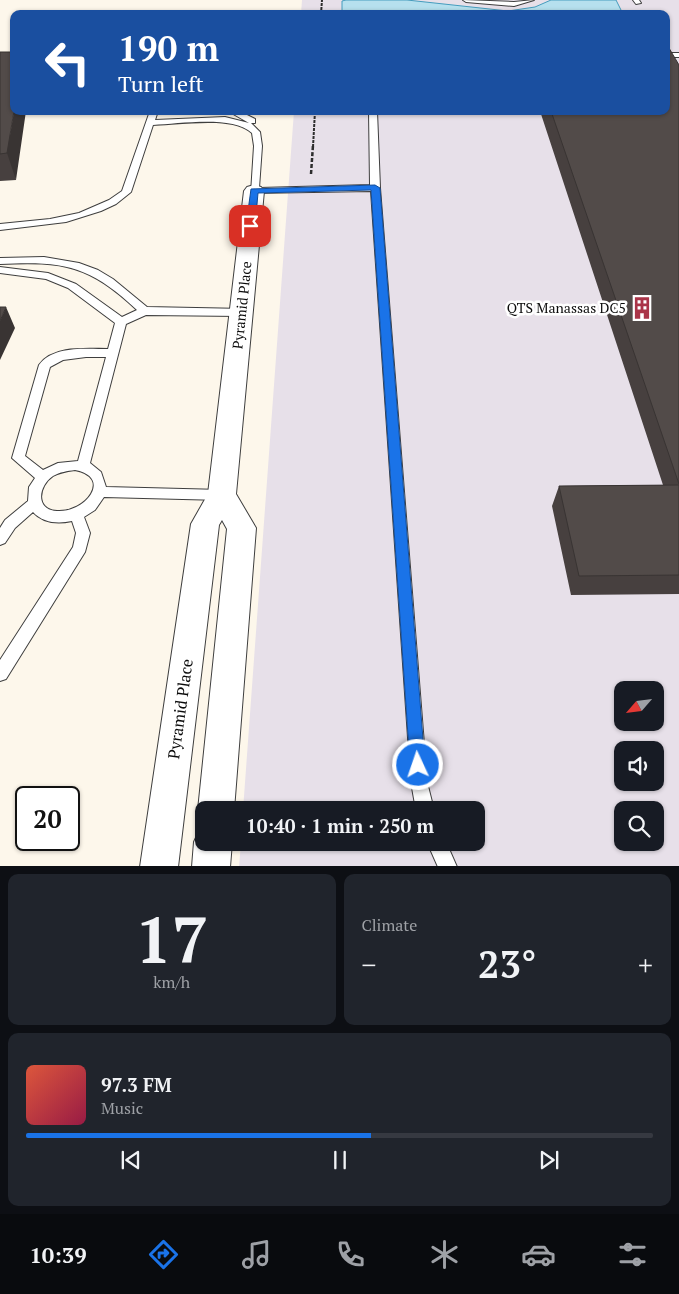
<!DOCTYPE html>
<html lang="en">
<head>
<meta charset="utf-8">
<style>
	:root { --surface:#171b24; --page:#20242c; --text:#f1f3f6; --muted:#9ea1a6; --line:#363941; --accent:#1a73e8 }
	body { margin:0; font-family:"PT Serif",serif; background:var(--page); color:var(--text); height:100vh; display:flex; flex-direction:column; font-size:19px; white-space:nowrap }
	* { box-sizing:border-box; margin:0 }
	p { font-size:16px; color:var(--muted) }
	.icon { flex:none; width:28px; height:28px; fill:none; stroke:currentColor; stroke-width:2; stroke-linecap:round; stroke-linejoin:round }
	.map { position:relative; height:866px; overflow:hidden }
	.side { display:flex; flex-direction:column; gap:8px; padding:8px; background:#0d0f14; flex:1 }
	.side>* { flex:none }
	.top-card { position:absolute; left:10px; top:10px; width:660px; height:105px; border-radius:10px; box-shadow:0 1px 4px #0004; background:#1a4fa0; color:#fff; overflow:hidden }
	.needle { width:32px; rotate:242deg }
	.fabs { position:absolute; left:614px; top:681px; display:grid; gap:10px }
	.fabs a { display:grid; place-items:center; width:50px; height:50px; border-radius:10px; background:var(--surface); box-shadow:0 1px 4px #0004; font-size:25px }
	.speed { position:absolute; left:15px; top:786px; display:flex; gap:10px; font-size:25px; font-weight:700; text-align:center }
	.speed>* { display:grid; place-content:center; width:65px; height:65px; border-radius:50%; background:var(--surface); box-shadow:0 1px 4px #0004; line-height:1 }
	.speed .limit { border:2px solid #111; border-radius:8px; background:#fff; color:#111 }
	.pin { position:absolute; display:grid; place-items:center; width:42px; height:42px; color:#fff; margin:-21px; border-radius:10px; box-shadow:0 2px 8px #0006 }
	.me { position:absolute; width:55px; margin:-28px; rotate:357deg; stroke-linejoin:round; filter:drop-shadow(0 0 4px #0008) }
	.turn { display:flex; align-items:center; gap:18px; height:105px; padding:0 25px; font-size:22px }
	.turn .icon { width:65px; height:65px; stroke-width:2.5 }
	.turn b { display:block; font-size:35px; line-height:42px }
	.big { font-size:38px; font-weight:800; line-height:1.1 }
	.side .tile { flex:1; display:flex; flex-direction:column; justify-content:center; gap:8px; min-width:0; padding:0 18px; border-radius:10px; background:var(--page) }
	.side .dial { align-items:center; gap:0 }
	.dial b { font-size:65px; line-height:1 }
	.song { display:flex; align-items:center; gap:15px }
	.cover { width:60px; height:60px; border-radius:8px; background:linear-gradient(135deg,hsl(10 70% 55%),hsl(340 70% 35%)) }
	.played { height:5px; border-radius:2px; background:linear-gradient(90deg,var(--accent) 55%,var(--line) 55%) }
	.keys { display:flex; justify-content:space-around; direction:ltr }
	.heat { display:flex; justify-content:space-between; align-items:center; font-size:28px; direction:ltr }
	.side .tiles { flex:1; display:grid; gap:8px; grid-template-columns:1fr 1fr }
	.tile:last-child { grid-column:span 2 }
	.trip { position:absolute; left:195px; top:801px; width:290px; height:50px; border-radius:10px; background:var(--surface); box-shadow:0 1px 4px #0004; font-weight:800; line-height:50px; text-align:center }
	.menu { display:flex; height:80px; justify-content:space-around; align-items:center; background:#090b0e; color:var(--muted) }
	.menu .icon { width:35px; height:35px }
	.menu .selected { color:var(--accent) }
	.menu b { font-size:22px; color:var(--text) }
	.map>svg:first-child { display:block }
	.industrial { fill:#e7e0e9; fill-rule:evenodd }
	.water { fill:#b6e0ee; stroke:#459cbd }
	.lines { fill:none; stroke-linecap:round; stroke-linejoin:round }
	.service-casing { stroke:#3e3e3e; stroke-width:2 }
	.minor-casing { stroke:#3e3e3e; stroke-width:2 }
	.path-far1 { stroke:#2d2d2d; stroke-width:2; stroke-dasharray:3 1; stroke-linecap:butt }
	.path { stroke:#2d2d2d; stroke-width:2.5; stroke-dasharray:4 2; stroke-linecap:butt }
	.service { fill:#fff; fill-rule:evenodd }
	.minor { fill:#fff; fill-rule:evenodd }
	.wall { fill:#47403f }
	.shaded-wall { fill:#393433 }
	.building { fill:#524b49; stroke:#393433 }
	.route { fill:#1a73e8; stroke:#114b97 }
	.labels { text-anchor:middle; stroke-width:5; stroke-linejoin:round; paint-order:stroke }
	.street-label { font-size:14px; fill:#0b0b0b; stroke:#fff }
	.poi-label { font-size:14px; fill:#0b0b0b; stroke:#fff; text-anchor:end }
	.near-street-label { font-size:16px; fill:#0b0b0b; stroke:#fff }
</style>
</head>
<body>
<div class="map">
<svg width="679" height="867" viewBox="0 0 679 867">
	<rect width="100%" height="100%" fill="#fdf7eb"/>
	<!-- industrial -->
	<path class="industrial" d="M 302,0 L 679,0 L 679,866 L 239,867 L 241,843 L 476,842 L 476,810 L 243,810 L 294,111 L 666,111 L 666,14 L 301,14 ZM 622,690 L 655,690 L 655,722 L 622,722 ZM 622,750 L 655,750 L 655,782 L 622,782 ZM 622,810 L 655,810 L 655,842 L 622,842 Z"/>
	<!-- water -->
	<path class="water" d="M 346,0 L 407,0 L 508,11 L 535,7 L 551,0 L 616,0 L 623,14 L 342,14 L 342,1 Z"/>
	<g class="lines">
		<defs>
			<path id="service" d="M 463,0 L 514,2 L 534,0 L 514,6 L 466,2 Z
				M 633,0 L 639,0 L 641,3 L 636,4 Z
				M 666,53 L 679,53 L 679,57 L 666,57 Z
				M 150,111 L 158,111 L 155,120 L 225,117 L 249,123 L 228,111 L 239,111 L 255,119 L 255,123 L 251,123 L 260,132 L 262,146 L 259,188 L 370,185 L 369,111 L 377,111 L 380,188 L 427,782 L 434,810 L 416,810 L 411,782 L 371,191 L 251,193 L 254,146 L 252,133 C 232,115 180,124 153,125 L 131,192 L 116,204 L 101,211 L 66,222 L 0,230 L 0,224 L 50,219 L 79,213 L 109,200 L 122,191 Z
				M 44,257 L 79,263 L 98,270 L 113,279 L 147,307 L 245,309 L 246,312 L 245,315 L 241,316 L 146,315 L 126,324 L 90,463 L 101,472 L 106,487 L 222,490 L 227,491 L 229,495 L 227,499 L 222,500 L 104,497 L 95,510 L 84,517 L 90,533 L 85,552 L 6,679 L 0,681 L 0,660 L 73,547 L 76,533 L 72,521 C 58,524 43,523 33,512 L 15,528 L 5,543 L 0,545 L 0,528 L 5,520 L 28,501 L 29,487 L 35,478 L 12,458 L 39,365 C 53,345 87,349 108,349 L 115,323 L 68,288 L 46,279 L 0,273 L 0,267 L 48,273 L 76,284 L 122,317 L 137,310 C 89,265 64,261 0,264 L 0,258 ZM 86,357 L 106,357 L 78,461 L 58,463 L 43,470 L 25,456 L 50,367 L 63,360 ZM 75,470 C 113,477 86,513 57,511 C 35,510 38,486 53,476 C 60,472 67,471 75,470 Z
				M 427,842 L 446,842 L 457,867 L 438,867 Z"/>
			<path id="minor" d="M 254,185 L 261,187 L 264,191 L 236,494 L 256,528 L 234,810 L 204,810 L 204,823 L 198,810 L 227,529 L 222,520 L 219,525 L 178,867 L 140,867 L 191,524 L 208,494 L 244,191 L 247,187 Z
				M 204,827 L 204,842 L 232,842 L 230,867 L 192,867 L 194,842 L 200,829 Z"/>
		</defs>
		<!-- service casing -->
		<use href="#service" class="service-casing"/>
		<!-- minor casing -->
		<use href="#minor" class="minor-casing"/>
		<!-- path-far1 -->
		<path class="path-far1" d="M 321,14 L 322,0
			M 313,147 L 315,111"/>
		<!-- path -->
		<path class="path" d="M 311,174 L 313,145"/>
		<!-- service -->
		<use href="#service" class="service"/>
		<!-- minor -->
		<use href="#minor" class="minor"/>
	</g>
	<!-- wall -->
	<path class="wall" d="M 0,52 L 16,180 L 0,181 Z
		M 679,65 L 679,594 L 571,595 L 552,506 L 559,486 L 663,485 L 540,111 L 666,111 Z"/>
	<!-- shaded-wall -->
	<path class="shaded-wall" d="M 14,111 L 26,111 L 16,180 L 7,153 Z
		M 6,307 L 15,328 L 0,360 L 0,321 Z"/>
	<!-- building -->
	<path class="building" d="M 666,43 L 679,65 L 679,484 L 551,111 L 666,111 Z
		M 0,52 L 14,52 L 14,111 L 7,153 L 0,154 Z
		M 0,307 L 6,307 L 0,321 Z
		M 679,485 L 679,575 L 579,576 L 559,486 Z"/>
	<!-- route -->
	<path class="route" d="M 375,185 L 380,188 L 425,765 L 423,771 L 418,773 L 412,771 L 410,765 L 371,190 L 258,193 L 255,226 L 250,228 L 246,226 L 251,189 Z"/>
	<!-- icons -->
	<defs>
		<symbol id="building-bare" viewBox="-9 -9 18 18"><path d="M-4-6H4V6H1V3H-1V6H-4ZM-2.5-4.3h1.7v1.8h-1.7ZM.8-4.3h1.7v1.8H.8ZM-2.5-1h1.7V.8h-1.7ZM.8-1h1.7V.8H.8Z" fill="#aa3448" stroke="#fff" stroke-width="2.5" paint-order="stroke"/></symbol>
	</defs>
	<g fill-rule="evenodd">
		<use href="#building-bare" x="626" y="292" width="32" height="32"/>
	</g>
	<g class="labels">
		<!-- street labels -->
		<g class="street-label">
			<text transform="translate(242 305) rotate(-84)" y="5">Pyramid Place</text>
		</g>
		<!-- poi labels -->
		<g class="poi-label">
			<text x="626" y="313">QTS Manassas DC5</text>
		</g>
		<!-- near-street labels -->
		<g class="near-street-label">
			<text transform="translate(180 709) rotate(-82)" y="6">Pyramid Place</text>
		</g>
	</g>
</svg>
<div class="fabs">
<a><svg class="needle" viewBox="-14 -14 28 28"><path d="M0-13l5 13h-10z" fill="#e53935"/><path d="M0 13l5-13h-10z" fill="#9ea1a6"/></svg></a>
<a><svg class="icon" aria-label="sound" viewBox="0 0 24 24"><path d="M4 9h4l5-4v14l-5-4H4zM17 9q2 3 0 6"/></svg></a>
<a><svg class="icon" aria-label="search" viewBox="0 0 24 24"><circle cx="10" cy="10" r="6"/><path d="M15 15l6 6"/></svg></a>
</div>
<div class="speed"><div class="limit">20</div></div>
<div class="pin" style="left:250px;top:226px;background:#d93025"><svg class="icon" aria-label="arrive" viewBox="0 0 24 24"><path d="M6 21V4h12l-3 4 3 4H6"/></svg></div>
<svg class="me" style="left:418px;top:765px" viewBox="-20 -20 40 40"><circle r="17" fill="#1a73e8" stroke="#fff" stroke-width="3"/><path d="M0-11L8 9 0 5-8 9z" fill="#fff"/></svg>
<div class="trip">10:40 · 1 min · 250 m</div>
<div class="top-card">
<div class="turn"><svg class="icon" aria-label="left" viewBox="0 0 24 24"><path d="M17 20v-9H6M10 6l-5 5 5 5"/></svg><div><b>190 m</b>Turn left</div></div>
</div>
</div>
<section class="side">
<div class="tiles">
<div class="tile dial"><b>17</b><p>km/h</p></div>
<div class="tile"><p>Climate</p>
<div class="heat"><a>−</a><b class="big">23°</b><a>+</a></div>
</div>
<div class="tile">
<div class="song"><i class="cover"></i><div><b>97.3 FM</b><p>Music</p></div></div>
<div class="played"></div>
<div class="keys"><svg class="icon" aria-label="previous" viewBox="0 0 24 24"><path d="M18 5L8 12l10 7zM5 5v14"/></svg><svg class="icon" aria-label="pause" viewBox="0 0 24 24"><path d="M8 5v14M16 5v14"/></svg><svg class="icon" aria-label="next" viewBox="0 0 24 24"><path d="M6 5l10 7-10 7zM19 5v14"/></svg></div>
</div>
</div>
</section>
<nav class="menu">
<b>10:39</b>
<svg class="icon selected" aria-label="directions" viewBox="0 0 24 24"><path d="M12 3l9 9-9 9-9-9zM9 14v-3h6M13 9l2 2-2 2"/></svg>
<svg class="icon" aria-label="music" viewBox="0 0 24 24"><path d="M9 18V5l10-2v13"/><circle cx="6" cy="18" r="3"/><circle cx="16" cy="16" r="3"/></svg>
<svg class="icon" aria-label="phone" viewBox="0 0 24 24"><path d="M5 4h4l2 5-3 2q2 4 5 5l2-3 5 2v4C11 20 4 13 5 4z"/></svg>
<svg class="icon" aria-label="climate" viewBox="0 0 24 24"><path d="M12 3v18M4 7l16 10M4 17L20 7"/></svg>
<svg class="icon" aria-label="car" viewBox="0 0 24 24"><path d="M5 17H2v-5l4-1 3-4h7l3 4 3 1v5h-3M9 17h6M6 11h13"/><circle cx="7" cy="17" r="2"/><circle cx="17" cy="17" r="2"/></svg>
<svg class="icon" aria-label="filters" viewBox="0 0 24 24"><path d="M4 7h16M4 17h16"/><circle cx="9" cy="7" r="2"/><circle cx="15" cy="17" r="2"/></svg>
</nav>
</body>
</html>
